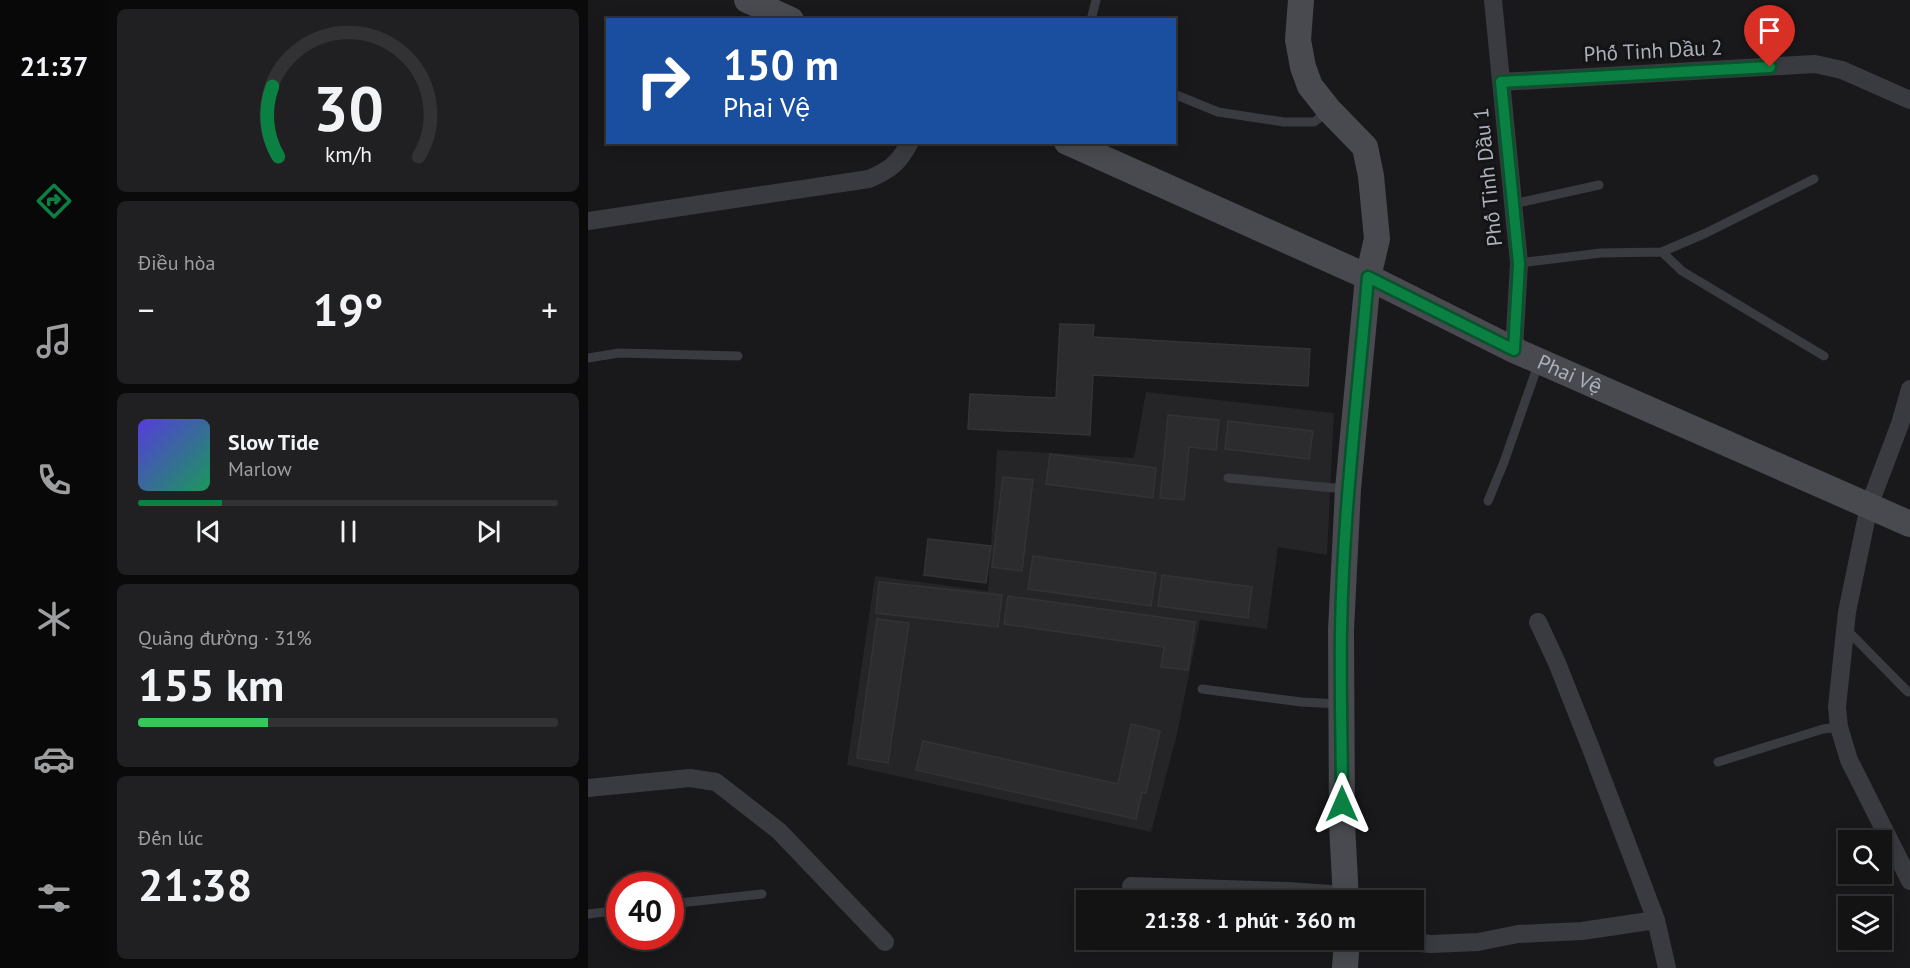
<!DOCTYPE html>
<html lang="vi">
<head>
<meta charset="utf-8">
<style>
	:root { --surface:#131314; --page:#202022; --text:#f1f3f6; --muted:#9d9ea0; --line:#323234; --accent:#0b8043 }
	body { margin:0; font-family:"PT Sans",sans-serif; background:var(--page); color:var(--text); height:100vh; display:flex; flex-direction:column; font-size:22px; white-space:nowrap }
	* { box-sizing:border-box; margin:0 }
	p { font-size:20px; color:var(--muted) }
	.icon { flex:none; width:33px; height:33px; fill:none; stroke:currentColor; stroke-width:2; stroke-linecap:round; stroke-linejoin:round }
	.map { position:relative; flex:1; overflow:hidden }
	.drawer { display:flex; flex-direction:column; gap:9px; padding:9px; background:#0a0a0b; width:480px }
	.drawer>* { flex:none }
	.top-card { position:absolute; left:18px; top:18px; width:570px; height:126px; border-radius:0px; box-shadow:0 3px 15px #0003,0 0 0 2px var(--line); background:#1a4fa0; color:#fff; overflow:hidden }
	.tools { position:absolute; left:1250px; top:830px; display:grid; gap:12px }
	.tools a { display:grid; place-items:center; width:54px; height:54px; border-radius:0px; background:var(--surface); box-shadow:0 3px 15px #0003,0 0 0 2px var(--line); font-size:30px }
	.speed { position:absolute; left:18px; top:872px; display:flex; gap:12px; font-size:30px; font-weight:700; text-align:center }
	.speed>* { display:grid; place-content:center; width:78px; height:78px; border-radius:50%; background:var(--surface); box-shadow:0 3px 15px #0003,0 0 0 2px var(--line); line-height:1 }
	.speed .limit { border:9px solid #d22; background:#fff; color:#111 }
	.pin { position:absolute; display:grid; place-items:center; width:51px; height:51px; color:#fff; margin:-62px -26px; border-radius:50% 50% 50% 0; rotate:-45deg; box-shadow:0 0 6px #0007 }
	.pin .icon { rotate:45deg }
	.me { position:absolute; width:66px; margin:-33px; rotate:0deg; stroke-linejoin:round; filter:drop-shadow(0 0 4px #0008) }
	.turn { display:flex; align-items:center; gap:21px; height:126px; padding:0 18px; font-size:27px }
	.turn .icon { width:78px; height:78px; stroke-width:2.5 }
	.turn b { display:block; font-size:42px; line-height:51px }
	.big { font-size:45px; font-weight:600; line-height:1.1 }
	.drawer .tile { flex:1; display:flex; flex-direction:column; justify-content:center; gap:9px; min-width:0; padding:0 21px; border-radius:9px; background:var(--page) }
	.drawer .dial { align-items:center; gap:0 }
	.dial svg { height:156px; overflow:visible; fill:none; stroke:var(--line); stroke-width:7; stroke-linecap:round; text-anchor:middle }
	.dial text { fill:var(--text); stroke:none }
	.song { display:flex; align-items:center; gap:18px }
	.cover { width:72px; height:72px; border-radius:9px; background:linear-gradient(135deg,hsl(250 70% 55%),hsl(150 70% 35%)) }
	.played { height:6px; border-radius:3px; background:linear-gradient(90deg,var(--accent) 20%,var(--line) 20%) }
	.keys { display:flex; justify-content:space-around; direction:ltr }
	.heat { display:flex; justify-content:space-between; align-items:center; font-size:33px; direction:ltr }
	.charge { height:9px; border-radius:4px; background:linear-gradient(90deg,#34c759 31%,var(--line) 0) }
	.trip { position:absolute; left:488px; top:890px; width:348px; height:60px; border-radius:0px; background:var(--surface); box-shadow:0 3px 15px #0003,0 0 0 2px var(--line); font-weight:600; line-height:60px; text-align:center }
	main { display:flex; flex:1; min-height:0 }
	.dock { display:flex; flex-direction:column; width:108px; justify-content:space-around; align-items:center; background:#080808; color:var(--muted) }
	.dock .icon { width:42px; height:42px }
	.dock .on { color:var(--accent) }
	.dock b { font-size:27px; color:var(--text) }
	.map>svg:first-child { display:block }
	.built { fill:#252528 }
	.building { fill:#2c2c2f; stroke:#333337; stroke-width:1.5 }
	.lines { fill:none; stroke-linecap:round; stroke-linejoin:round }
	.lane { stroke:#3a3b40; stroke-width:9 }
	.street { stroke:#3a3b40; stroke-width:18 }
	.secondary { stroke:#484a4f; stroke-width:26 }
	.route-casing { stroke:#07532c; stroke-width:15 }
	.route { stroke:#0b8043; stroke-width:10 }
	.labels { text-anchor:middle; stroke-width:6; stroke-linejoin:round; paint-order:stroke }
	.street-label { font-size:21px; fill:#acb0ba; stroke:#141416 }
</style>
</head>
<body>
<main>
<nav class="dock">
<b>21:37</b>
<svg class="icon on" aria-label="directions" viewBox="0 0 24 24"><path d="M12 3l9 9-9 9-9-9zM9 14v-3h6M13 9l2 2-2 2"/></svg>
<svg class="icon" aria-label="music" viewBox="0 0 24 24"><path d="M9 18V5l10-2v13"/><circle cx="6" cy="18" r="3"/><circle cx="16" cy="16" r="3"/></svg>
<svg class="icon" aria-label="phone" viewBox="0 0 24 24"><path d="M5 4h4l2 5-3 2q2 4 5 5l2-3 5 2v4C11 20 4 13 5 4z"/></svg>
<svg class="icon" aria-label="climate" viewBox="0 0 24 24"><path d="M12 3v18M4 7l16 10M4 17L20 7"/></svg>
<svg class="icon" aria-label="car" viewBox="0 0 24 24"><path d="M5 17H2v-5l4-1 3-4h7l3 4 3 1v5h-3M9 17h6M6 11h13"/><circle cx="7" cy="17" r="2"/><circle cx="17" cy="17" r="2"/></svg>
<svg class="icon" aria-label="filters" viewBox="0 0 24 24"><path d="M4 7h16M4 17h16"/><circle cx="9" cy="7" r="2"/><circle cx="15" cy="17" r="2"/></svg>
</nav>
<section class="drawer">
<div class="tile dial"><svg viewBox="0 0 100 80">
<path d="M14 69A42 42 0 1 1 86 69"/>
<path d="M14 69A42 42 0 0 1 11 33" stroke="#0b8043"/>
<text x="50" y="56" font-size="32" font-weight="700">30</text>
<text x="50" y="72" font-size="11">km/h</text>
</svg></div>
<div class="tile"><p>Điều hòa</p>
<div class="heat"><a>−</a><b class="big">19°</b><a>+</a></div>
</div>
<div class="tile">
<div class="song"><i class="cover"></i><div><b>Slow Tide</b><p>Marlow</p></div></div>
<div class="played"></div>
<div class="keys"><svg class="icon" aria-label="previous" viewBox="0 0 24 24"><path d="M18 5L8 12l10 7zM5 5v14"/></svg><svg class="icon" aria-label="pause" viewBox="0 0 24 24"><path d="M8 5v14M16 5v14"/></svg><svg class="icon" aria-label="next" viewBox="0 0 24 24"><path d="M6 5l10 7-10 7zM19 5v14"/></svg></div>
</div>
<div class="tile"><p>Quãng đường · 31%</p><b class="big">155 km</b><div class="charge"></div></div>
<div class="tile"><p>Đến lúc</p><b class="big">21:38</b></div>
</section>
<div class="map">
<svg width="1322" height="968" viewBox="0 0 1322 968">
	<rect width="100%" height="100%" fill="#19191b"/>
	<!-- built -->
	<path class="built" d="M 558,392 L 746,413 L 739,555 L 690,547 L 679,629 L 612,620 L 589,734 L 563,832 L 259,765 L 287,576 L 400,591 L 409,450 L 546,458 Z"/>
	<!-- building -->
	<path class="building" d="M 472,324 L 506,325 L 505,337 L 722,349 L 720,386 L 505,375 L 502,435 L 380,429 L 382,394 L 468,398 Z
		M 580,415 L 631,420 L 628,450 L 601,447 L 596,500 L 572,498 Z
		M 640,421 L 725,431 L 721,459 L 637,449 Z
		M 462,454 L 568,468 L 565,498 L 458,484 Z
		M 415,477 L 445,480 L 434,571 L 404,567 Z
		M 340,539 L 403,546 L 398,583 L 336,575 Z
		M 445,556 L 568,573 L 563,606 L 440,589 Z
		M 574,575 L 664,587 L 660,618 L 570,606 Z
		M 291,582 L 414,595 L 410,627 L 288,613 Z
		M 420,596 L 607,622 L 600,670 L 573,667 L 576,647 L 416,624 Z
		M 289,619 L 321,623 L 300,763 L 269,758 Z
		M 543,724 L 572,731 L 558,793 L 554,792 L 548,819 L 328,770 L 335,741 L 530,784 Z"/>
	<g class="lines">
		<!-- lane -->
		<path class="lane" d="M 503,20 L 508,0
			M 586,94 L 630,112 L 696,122 L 726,122 L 739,112
			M 925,204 L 1011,185
			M 1074,252 L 1094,271 L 1236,356
			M 931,263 L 1013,253 L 1074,252 L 1118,233 L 1226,179
			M 0,358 L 31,353 L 150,356
			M 640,478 L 757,489
			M 900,501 L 916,462 L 951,362
			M 1257,628 L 1320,692
			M 614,689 L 713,702 L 752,704
			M 1130,762 L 1235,729 L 1251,727
			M 82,904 L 174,894
			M 0,914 L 32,910"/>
		<!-- street -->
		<path class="street" d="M 905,0 L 931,263 L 926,350
			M 913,82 L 1227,64 L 1254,70 L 1322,100
			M 0,221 L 281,179 C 302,170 311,163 322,142
			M 1322,389 L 1312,424 L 1281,506 L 1259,612 L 1249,707 L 1251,727 L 1261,760 L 1322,881
			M 950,622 L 969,663 L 1002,746 L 1068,920 L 1079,968
			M 0,788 L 102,778 L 128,782 L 191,831 L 297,942
			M 543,886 L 699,891 L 758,895
			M 790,939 L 843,944 L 890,942 L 930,934 L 994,931 L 1068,920"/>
		<!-- secondary -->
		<g class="secondary">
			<path d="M 159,0 L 203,20"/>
			<path d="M 713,0 L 710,40 L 715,67 L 722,86 L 741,110 L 777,147 L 783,176 L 789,239 L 780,277 L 760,489 L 753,630 L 754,824 L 758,900"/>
			<path id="s1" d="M 479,142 L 780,277 L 926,350 L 1322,524"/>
			<path d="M 757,968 L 759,939"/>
		</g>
	</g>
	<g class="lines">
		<defs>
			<path id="route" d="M 754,804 C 754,746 752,689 753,631 C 755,512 770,395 780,277 L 926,350 L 931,264 L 913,82 L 1182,67"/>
		</defs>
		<!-- route casing -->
		<use href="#route" class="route-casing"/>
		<!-- route -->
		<use href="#route" class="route"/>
	</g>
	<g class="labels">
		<!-- street labels -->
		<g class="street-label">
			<text transform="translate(1065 51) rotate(-3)" y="7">Phố Tinh Dầu 2</text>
			<text transform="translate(900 177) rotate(-96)" y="7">Phố Tinh Dầu 1</text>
			<text dy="7" stroke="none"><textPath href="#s1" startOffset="554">Phai Vệ</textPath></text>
		</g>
	</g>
</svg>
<div class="tools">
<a><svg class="icon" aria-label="search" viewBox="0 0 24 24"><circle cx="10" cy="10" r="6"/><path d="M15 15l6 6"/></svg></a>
<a><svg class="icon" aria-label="layers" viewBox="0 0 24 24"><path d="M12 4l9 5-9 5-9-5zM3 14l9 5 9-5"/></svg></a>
</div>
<div class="speed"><div class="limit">40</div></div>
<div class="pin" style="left:1182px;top:67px;background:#d93025"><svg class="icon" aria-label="arrive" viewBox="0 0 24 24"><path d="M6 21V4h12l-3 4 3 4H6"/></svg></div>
<svg class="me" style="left:754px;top:804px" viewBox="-20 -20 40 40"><path d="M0-17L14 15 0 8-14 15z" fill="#0b8043" stroke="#fff" stroke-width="4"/></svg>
<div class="trip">21:38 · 1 phút · 360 m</div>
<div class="top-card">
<div class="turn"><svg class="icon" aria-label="right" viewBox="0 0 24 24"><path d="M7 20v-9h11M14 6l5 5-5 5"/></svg><div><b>150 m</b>Phai Vệ</div></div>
</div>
</div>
</main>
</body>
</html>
